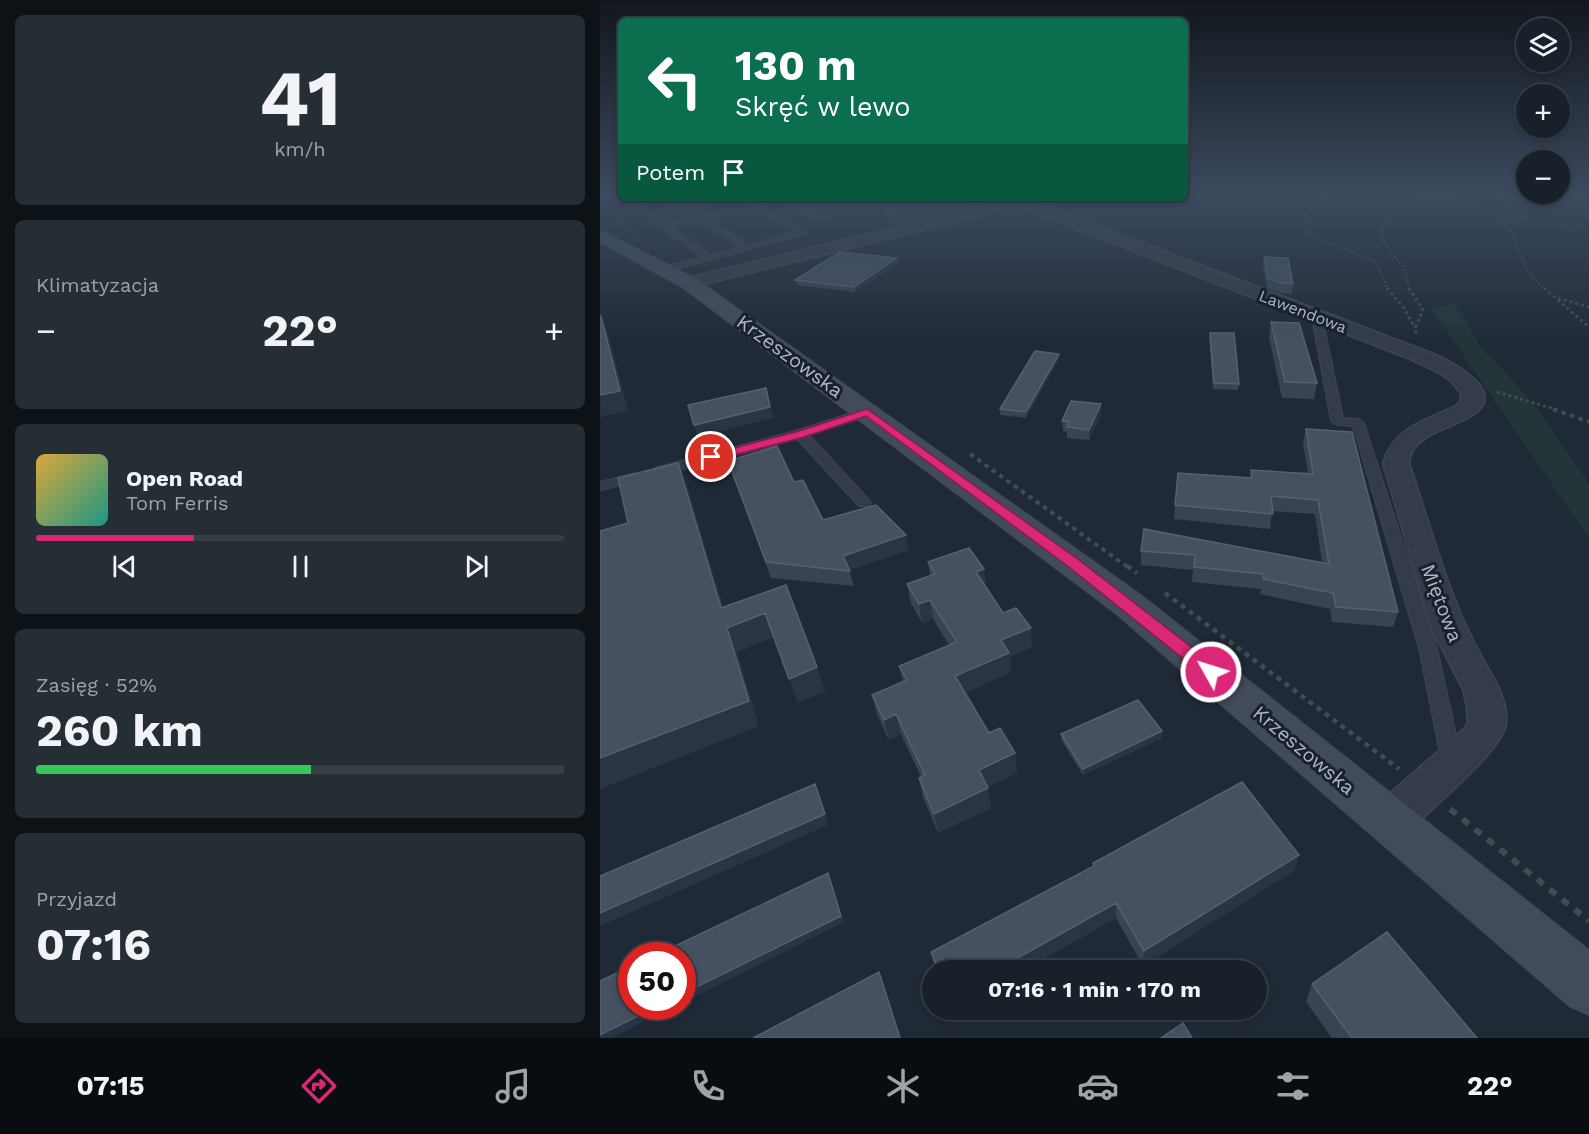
<!DOCTYPE html>
<html lang="pl">
<head>
<meta charset="utf-8">
<style>
	:root { --surface:#182029; --page:#252d35; --text:#f1f3f6; --muted:#9fa3a8; --line:#363e46; --accent:#db2777 }
	body { margin:0; font-family:"Work Sans",sans-serif; background:var(--page); color:var(--text); height:100vh; display:flex; flex-direction:column; font-size:22px; white-space:nowrap }
	* { box-sizing:border-box; margin:0 }
	p { font-size:20px; color:var(--muted) }
	.icon { flex:none; width:33px; height:33px; fill:none; stroke:currentColor; stroke-width:2; stroke-linecap:round; stroke-linejoin:round }
	.map { position:relative; flex:1; overflow:hidden }
	.sheet { display:flex; flex-direction:column; gap:15px; padding:15px; background:#0d1217; width:600px }
	.sheet>* { flex:none }
	.guide { position:absolute; left:18px; top:18px; width:570px; height:183px; border-radius:9px; box-shadow:0 3px 9px #0003,0 0 0 2px var(--line); background:#0b6e4f; color:#fff; overflow:hidden }
	.buttons { position:absolute; left:916px; top:18px; display:grid; gap:12px }
	.buttons a { display:grid; place-items:center; width:54px; height:54px; border-radius:50%; background:var(--surface); box-shadow:0 3px 9px #0003,0 0 0 2px var(--line); font-size:30px }
	.speed { position:absolute; left:18px; top:942px; display:flex; gap:12px; font-size:30px; font-weight:700; text-align:center }
	.speed>* { display:grid; place-content:center; width:78px; height:78px; border-radius:50%; background:var(--surface); box-shadow:0 3px 9px #0003,0 0 0 2px var(--line); line-height:1 }
	.speed .limit { border:9px solid #d22; background:#fff; color:#111 }
	.pin { position:absolute; display:grid; place-items:center; width:51px; height:51px; color:#fff; margin:-26px; border:3px solid #fff; border-radius:50%; box-shadow:0 2px 6px #0007 }
	.me { position:absolute; width:66px; margin:-33px; rotate:309deg; stroke-linejoin:round; filter:drop-shadow(0 0 4px #0008) }
	.turn { display:flex; align-items:center; gap:21px; height:126px; padding:0 18px; font-size:27px }
	.turn .icon { width:78px; height:78px; stroke-width:2.5 }
	.turn b { display:block; font-size:42px; line-height:51px }
	.then { display:flex; align-items:center; height:57px; padding:0 18px; background:#0003; gap:12px; font-size:22px }
	.big { font-size:45px; font-weight:700; line-height:1.1 }
	.sheet .tile { flex:1; display:flex; flex-direction:column; justify-content:center; gap:9px; min-width:0; padding:0 21px; border-radius:9px; background:var(--page) }
	.sheet .dial { align-items:center; gap:0 }
	.dial b { font-size:78px; line-height:1 }
	.song { display:flex; align-items:center; gap:18px }
	.cover { width:72px; height:72px; border-radius:9px; background:linear-gradient(135deg,hsl(40 70% 55%),hsl(170 70% 35%)) }
	.played { height:6px; border-radius:3px; background:linear-gradient(90deg,var(--accent) 30%,var(--line) 30%) }
	.keys { display:flex; justify-content:space-around; direction:ltr }
	.heat { display:flex; justify-content:space-between; align-items:center; font-size:33px; direction:ltr }
	.charge { height:9px; border-radius:4px; background:linear-gradient(90deg,#34c759 52%,var(--line) 0) }
	.trip { position:absolute; left:322px; top:960px; width:345px; height:60px; border-radius:30px; background:var(--surface); box-shadow:0 3px 9px #0003,0 0 0 2px var(--line); font-weight:700; line-height:60px; text-align:center }
	.dock { display:flex; height:96px; justify-content:space-around; align-items:center; background:#0a0d10; color:var(--muted) }
	.dock .icon { width:42px; height:42px }
	.dock .selected { color:var(--accent) }
	.dock b { font-size:27px; color:var(--text) }
	main { display:flex; flex:1; min-height:0 }
	.map>svg:first-child { display:block }
	.green { fill:#223639 }
	.water { fill:#142135 }
	.lines { fill:none; stroke-linecap:round; stroke-linejoin:round }
	.service-casing { stroke:#3d4552; stroke-width:2 }
	.minor-casing { stroke:#3d4552; stroke-width:3 }
	.secondary-casing { stroke:#3d4552; stroke-width:2 }
	.path-far4 { stroke:#3a4f51; stroke-width:2; stroke-dasharray:2 2; stroke-linecap:butt }
	.path-far3 { stroke:#3a4f51; stroke-width:3; stroke-dasharray:3 3; stroke-linecap:butt }
	.path-far2 { stroke:#3a4f51; stroke-width:4; stroke-dasharray:4.5 4.5; stroke-linecap:butt }
	.path-far1 { stroke:#3a4f51; stroke-width:4.5; stroke-dasharray:5 5; stroke-linecap:butt }
	.path { stroke:#3a4f51; stroke-width:6; stroke-dasharray:8 8; stroke-linecap:butt }
	.service { fill:#333c48; fill-rule:evenodd }
	.minor { fill:#333c48; fill-rule:evenodd }
	.secondary { fill:#414b5b; fill-rule:evenodd }
	.wall { fill:#384454 }
	.shaded-wall { fill:#293444 }
	.building { fill:#455061; stroke:#556070; stroke-width:1.5 }
	.route { fill:#db2777; stroke:#8e194d; stroke-width:1.5 }
	.labels { text-anchor:middle; stroke-width:6; stroke-linejoin:round; paint-order:stroke }
	.far-street-label { font-size:16px; fill:#aeb6c5; stroke:#19212c }
	.street-label { font-size:20px; fill:#aeb6c5; stroke:#19212c }
</style>
</head>
<body>
<main>
<section class="sheet">
<div class="tile dial"><b>41</b><p>km/h</p></div>
<div class="tile"><p>Klimatyzacja</p>
<div class="heat"><a>−</a><b class="big">22°</b><a>+</a></div>
</div>
<div class="tile">
<div class="song"><i class="cover"></i><div><b>Open Road</b><p>Tom Ferris</p></div></div>
<div class="played"></div>
<div class="keys"><svg class="icon" aria-label="previous" viewBox="0 0 24 24"><path d="M18 5L8 12l10 7zM5 5v14"/></svg><svg class="icon" aria-label="pause" viewBox="0 0 24 24"><path d="M8 5v14M16 5v14"/></svg><svg class="icon" aria-label="next" viewBox="0 0 24 24"><path d="M6 5l10 7-10 7zM19 5v14"/></svg></div>
</div>
<div class="tile"><p>Zasięg · 52%</p><b class="big">260 km</b><div class="charge"></div></div>
<div class="tile"><p>Przyjazd</p><b class="big">07:16</b></div>
</section>
<div class="map">
<svg width="989" height="1038" viewBox="0 0 989 1038">
	<rect width="100%" height="100%" fill="#202a37"/>
	<!-- green -->
	<path class="green" d="M 891,196 L 989,196 L 989,216 L 949,212 Z
		M 855,304 L 879,344 L 935,405 L 989,484 L 989,538 L 831,308 Z"/>
	<!-- water -->
	<path class="water" d="M 866,196 C 883,196 898,207 914,211 C 939,217 964,218 989,220 L 989,224 L 949,220 L 901,212 Z"/>
	<g class="lines">
		<defs>
			<path id="service" d="M 24,198 L 30,198 L 66,223 L 134,209 L 134,213 L 107,219 L 144,241 L 144,245 L 138,245 L 99,220 L 71,227 L 111,255 L 197,232 L 139,198 L 148,198 L 208,233 L 66,272 L 63,271 L 63,267 L 103,257 L 24,201 Z
				M 424,198 L 437,198 L 414,205 L 410,203 Z
				M 713,315 L 722,317 L 743,418 L 758,419 L 764,423 L 837,648 L 862,763 L 859,769 L 852,772 L 845,769 L 842,763 L 819,648 L 753,426 L 737,425 L 731,421 L 712,317 Z
				M 267,408 L 273,412 L 271,415 L 209,435 L 269,500 L 271,503 L 269,506 L 259,506 L 197,439 L 60,475 L 53,471 L 55,468 L 195,431 Z
				M 36,473 L 43,477 L 41,480 L 0,490 L 0,482 Z"/>
			<path id="minor" d="M 414,199 L 440,204 L 831,353 C 852,362 913,393 869,417 C 852,427 830,431 816,446 C 811,451 810,457 809,463 C 831,527 848,597 881,656 C 892,676 909,700 906,724 C 902,752 826,813 804,835 L 789,840 L 774,835 L 768,821 L 774,807 L 863,730 L 868,723 L 867,707 L 863,689 L 832,629 L 783,463 C 793,428 826,420 856,406 L 861,400 L 861,393 L 850,380 L 839,373 L 808,358 L 431,211 L 414,207 L 89,288 L 83,287 L 80,283 L 83,279 Z"/>
			<path id="secondary" d="M 0,230 L 96,279 L 541,595 L 989,950 L 989,1015 L 969,1006 L 515,613 L 82,287 L 0,242 Z"/>
		</defs>
		<!-- service casing -->
		<use href="#service" class="service-casing"/>
		<!-- minor casing -->
		<use href="#minor" class="minor-casing"/>
		<!-- secondary casing -->
		<use href="#secondary" class="secondary-casing"/>
		<!-- path-far4 -->
		<path class="path-far4" d="M 729,196 L 706,214 L 705,222 L 709,235 L 776,262 L 788,290
			M 941,208 L 972,196
			M 16,221 L 28,224 L 37,233
			M 810,290 C 807,283 807,274 803,268 C 797,257 785,249 783,236 C 779,201 833,196 857,200 C 874,204 889,212 903,222
			M 945,290 L 927,270 L 912,232 L 903,222 L 917,219 L 989,229"/>
		<!-- path-far3 -->
		<path class="path-far3" d="M 787,288 L 804,308 L 815,328
			M 809,288 L 823,310 L 815,329 L 817,335
			M 944,288 L 989,327
			M 958,298 L 989,307
			M 897,392 L 958,410"/>
		<!-- path-far2 -->
		<path class="path-far2" d="M 953,409 L 989,422
			M 370,454 L 529,568"/>
		<!-- path-far1 -->
		<path class="path-far1" d="M 527,566 L 537,573
			M 565,593 L 799,769"/>
		<!-- path -->
		<path class="path" d="M 850,809 L 989,921"/>
		<!-- service -->
		<use href="#service" class="service"/>
		<!-- minor -->
		<use href="#minor" class="minor"/>
		<!-- secondary -->
		<use href="#secondary" class="secondary"/>
	</g>
	<!-- wall -->
	<path class="wall" d="M 52,198 L 138,198 L 139,200 L 76,213 Z
		M 173,198 L 413,198 L 288,227 L 300,203 L 217,222 Z
		M 664,257 L 693,284 L 692,294 L 680,293 L 667,288 L 663,266 Z
		M 298,263 L 255,292 L 197,285 L 195,280 Z
		M 671,322 L 717,383 L 714,399 L 682,398 L 669,337 Z
		M 610,333 L 639,384 L 638,390 L 613,389 L 609,338 Z
		M 459,359 L 426,418 L 400,415 L 400,409 Z
		M 501,404 L 501,414 L 489,440 L 467,438 L 467,432 L 463,431 L 462,421 Z
		M 706,429 L 798,612 L 793,627 L 732,622 L 730,609 L 660,594 L 661,589 L 592,582 L 593,570 L 541,565 L 541,551 L 722,563 L 715,514 L 672,511 L 670,529 L 574,519 L 578,473 L 650,478 L 651,470 L 708,474 L 703,443 Z
		M 128,461 L 194,482 L 223,520 L 309,550 L 249,570 L 254,586 L 171,578 Z
		M 328,562 L 386,588 L 403,613 L 432,647 L 410,657 L 411,672 L 365,693 L 389,733 L 415,753 L 417,773 L 387,787 L 391,808 L 338,833 L 323,797 L 319,778 L 321,777 L 301,734 L 289,740 L 277,714 L 272,695 L 303,682 L 299,666 L 349,645 L 333,619 L 322,623 L 311,603 L 307,584 L 330,576 Z
		M 461,734 L 562,738 L 483,775 L 462,741 Z
		M 493,863 L 695,870 L 543,966 L 516,918 L 423,970 L 336,970 L 331,952 L 493,867 Z
		M 712,984 L 877,1038 L 732,1038 L 706,1002 Z"/>
	<!-- shaded-wall -->
	<path class="shaded-wall" d="M 0,196 L 13,196 L 0,199 Z
		M 79,198 L 138,198 L 139,200 L 76,213 L 71,199 Z
		M 258,198 L 322,198 L 217,222 L 214,208 Z
		M 352,198 L 413,198 L 288,227 L 285,213 Z
		M 297,258 L 298,263 L 255,292 L 254,287 Z
		M 1,316 L 8,333 L 28,411 L 0,417 Z
		M 459,354 L 459,359 L 426,418 L 426,412 Z
		M 166,388 L 174,418 L 98,437 L 94,425 Z
		M 501,404 L 501,414 L 489,440 L 489,430 Z
		M 78,463 L 87,485 L 129,627 L 165,613 L 174,637 L 137,652 L 159,726 L 0,789 L 0,758 Z
		M 306,535 L 309,550 L 247,571 L 243,556 Z
		M 384,569 L 386,588 L 376,572 Z
		M 330,600 L 333,619 L 322,623 L 319,604 Z
		M 431,628 L 432,647 L 410,657 L 411,672 L 358,696 L 355,676 L 401,640 Z
		M 217,667 L 225,691 L 198,703 L 189,679 Z
		M 296,714 L 301,734 L 289,740 L 284,720 Z
		M 562,731 L 562,738 L 483,775 L 483,769 Z
		M 415,753 L 417,773 L 382,789 L 379,770 Z
		M 388,788 L 391,808 L 338,833 L 334,814 Z
		M 219,795 L 228,825 L 0,926 L 0,913 Z
		M 699,855 L 695,870 L 543,966 L 544,951 Z
		M 228,873 L 244,922 L 82,1003 L 82,994 Z
		M 516,903 L 516,918 L 423,970 L 396,970 Z
		M 279,972 L 285,989 L 301,1038 L 300,1038 Z
		M 58,1006 L 75,1006 L 11,1038 L 0,1038 L 0,1035 Z"/>
	<!-- building -->
	<path class="building" d="M 195,198 L 258,198 L 214,208 Z
		M 308,198 L 352,198 L 285,213 Z
		M 240,252 L 297,258 L 254,287 L 195,280 Z
		M 664,257 L 688,258 L 693,284 L 681,283 L 668,278 Z
		M 0,316 L 1,316 L 20,391 L 0,395 Z
		M 671,322 L 699,323 L 717,383 L 685,382 Z
		M 610,333 L 634,333 L 639,384 L 614,383 Z
		M 435,351 L 459,354 L 426,412 L 400,409 Z
		M 166,388 L 170,407 L 94,425 L 88,405 Z
		M 471,401 L 501,404 L 489,430 L 467,427 L 469,421 L 462,421 Z
		M 706,429 L 752,432 L 798,612 L 736,607 L 733,593 L 663,579 L 664,574 L 594,567 L 595,555 L 541,551 L 544,529 L 729,564 L 718,500 L 671,496 L 673,514 L 575,505 L 578,473 L 652,478 L 651,470 L 713,474 Z
		M 177,446 L 194,482 L 203,480 L 223,520 L 276,505 L 306,535 L 243,556 L 250,571 L 166,562 L 128,461 Z
		M 78,463 L 121,608 L 186,585 L 217,667 L 189,679 L 165,613 L 127,628 L 149,701 L 0,758 L 0,531 L 28,523 L 18,478 Z
		M 369,548 L 384,569 L 376,572 L 403,613 L 416,608 L 431,628 L 401,640 L 409,653 L 355,676 L 389,733 L 400,728 L 415,753 L 379,770 L 388,788 L 334,814 L 319,778 L 325,775 L 296,714 L 284,720 L 272,695 L 307,680 L 299,666 L 357,642 L 330,600 L 319,604 L 307,584 L 335,574 L 328,562 Z
		M 538,700 L 562,731 L 483,769 L 461,734 Z
		M 642,782 L 699,855 L 544,951 L 516,903 L 396,970 L 338,970 L 331,952 L 494,866 L 493,863 Z
		M 215,784 L 225,814 L 0,913 L 0,876 Z
		M 228,873 L 241,916 L 82,994 L 82,956 L 54,956 Z
		M 787,932 L 877,1038 L 752,1038 L 712,984 Z
		M 32,966 L 32,1006 L 58,1006 L 0,1035 L 0,981 Z
		M 279,972 L 300,1038 L 153,1038 Z
		M 583,1023 L 592,1038 L 561,1038 Z"/>
	<!-- sky -->
	<linearGradient id="sky" x2="0" y2="1"><stop stop-color="#12171e"/><stop offset="0.57" stop-color="#3c4a5e"/><stop offset="1" stop-color="#3c4a5e" stop-opacity="0"/></linearGradient>
	<rect width="989" height="342" fill="url(#sky)"/>
	<!-- route -->
	<path class="route" d="M 267,409 L 479,560 L 617,667 L 619,672 L 617,676 L 611,678 L 605,676 L 469,567 L 266,416 L 204,437 L 115,460 L 107,460 L 105,457 L 107,455 L 196,432 Z"/>
	<g class="labels">
		<!-- far-street labels -->
		<g class="far-street-label">
			<text transform="translate(703 311) rotate(21)" y="6">Lawendowa</text>
		</g>
		<!-- street labels -->
		<g class="street-label">
			<text transform="translate(190 356) rotate(36)" y="7">Krzeszowska</text>
			<text transform="translate(842 603) rotate(69)" y="7">Miętowa</text>
			<text transform="translate(704 750) rotate(40)" y="7">Krzeszowska</text>
		</g>
	</g>
</svg>
<div class="buttons">
<a><svg class="icon" aria-label="layers" viewBox="0 0 24 24"><path d="M12 4l9 5-9 5-9-5zM3 14l9 5 9-5"/></svg></a>
<a>+</a>
<a>−</a>
</div>
<div class="speed"><div class="limit">50</div></div>
<div class="pin" style="left:111px;top:457px;background:#d93025"><svg class="icon" aria-label="arrive" viewBox="0 0 24 24"><path d="M6 21V4h12l-3 4 3 4H6"/></svg></div>
<svg class="me" style="left:611px;top:672px" viewBox="-20 -20 40 40"><circle r="17" fill="#db2777" stroke="#fff" stroke-width="3"/><path d="M0-11L8 9 0 5-8 9z" fill="#fff"/></svg>
<div class="trip">07:16 · 1 min · 170 m</div>
<div class="guide">
<div class="turn"><svg class="icon" aria-label="left" viewBox="0 0 24 24"><path d="M17 20v-9H6M10 6l-5 5 5 5"/></svg><div><b>130 m</b>Skręć w lewo</div></div>
<div class="then">Potem<svg class="icon" aria-label="arrive" viewBox="0 0 24 24"><path d="M6 21V4h12l-3 4 3 4H6"/></svg></div>
</div>
</div>
</main>
<nav class="dock">
<b>07:15</b>
<svg class="icon selected" aria-label="directions" viewBox="0 0 24 24"><path d="M12 3l9 9-9 9-9-9zM9 14v-3h6M13 9l2 2-2 2"/></svg>
<svg class="icon" aria-label="music" viewBox="0 0 24 24"><path d="M9 18V5l10-2v13"/><circle cx="6" cy="18" r="3"/><circle cx="16" cy="16" r="3"/></svg>
<svg class="icon" aria-label="phone" viewBox="0 0 24 24"><path d="M5 4h4l2 5-3 2q2 4 5 5l2-3 5 2v4C11 20 4 13 5 4z"/></svg>
<svg class="icon" aria-label="climate" viewBox="0 0 24 24"><path d="M12 3v18M4 7l16 10M4 17L20 7"/></svg>
<svg class="icon" aria-label="car" viewBox="0 0 24 24"><path d="M5 17H2v-5l4-1 3-4h7l3 4 3 1v5h-3M9 17h6M6 11h13"/><circle cx="7" cy="17" r="2"/><circle cx="17" cy="17" r="2"/></svg>
<svg class="icon" aria-label="filters" viewBox="0 0 24 24"><path d="M4 7h16M4 17h16"/><circle cx="9" cy="7" r="2"/><circle cx="15" cy="17" r="2"/></svg>
<b>22°</b>
</nav>
</body>
</html>
